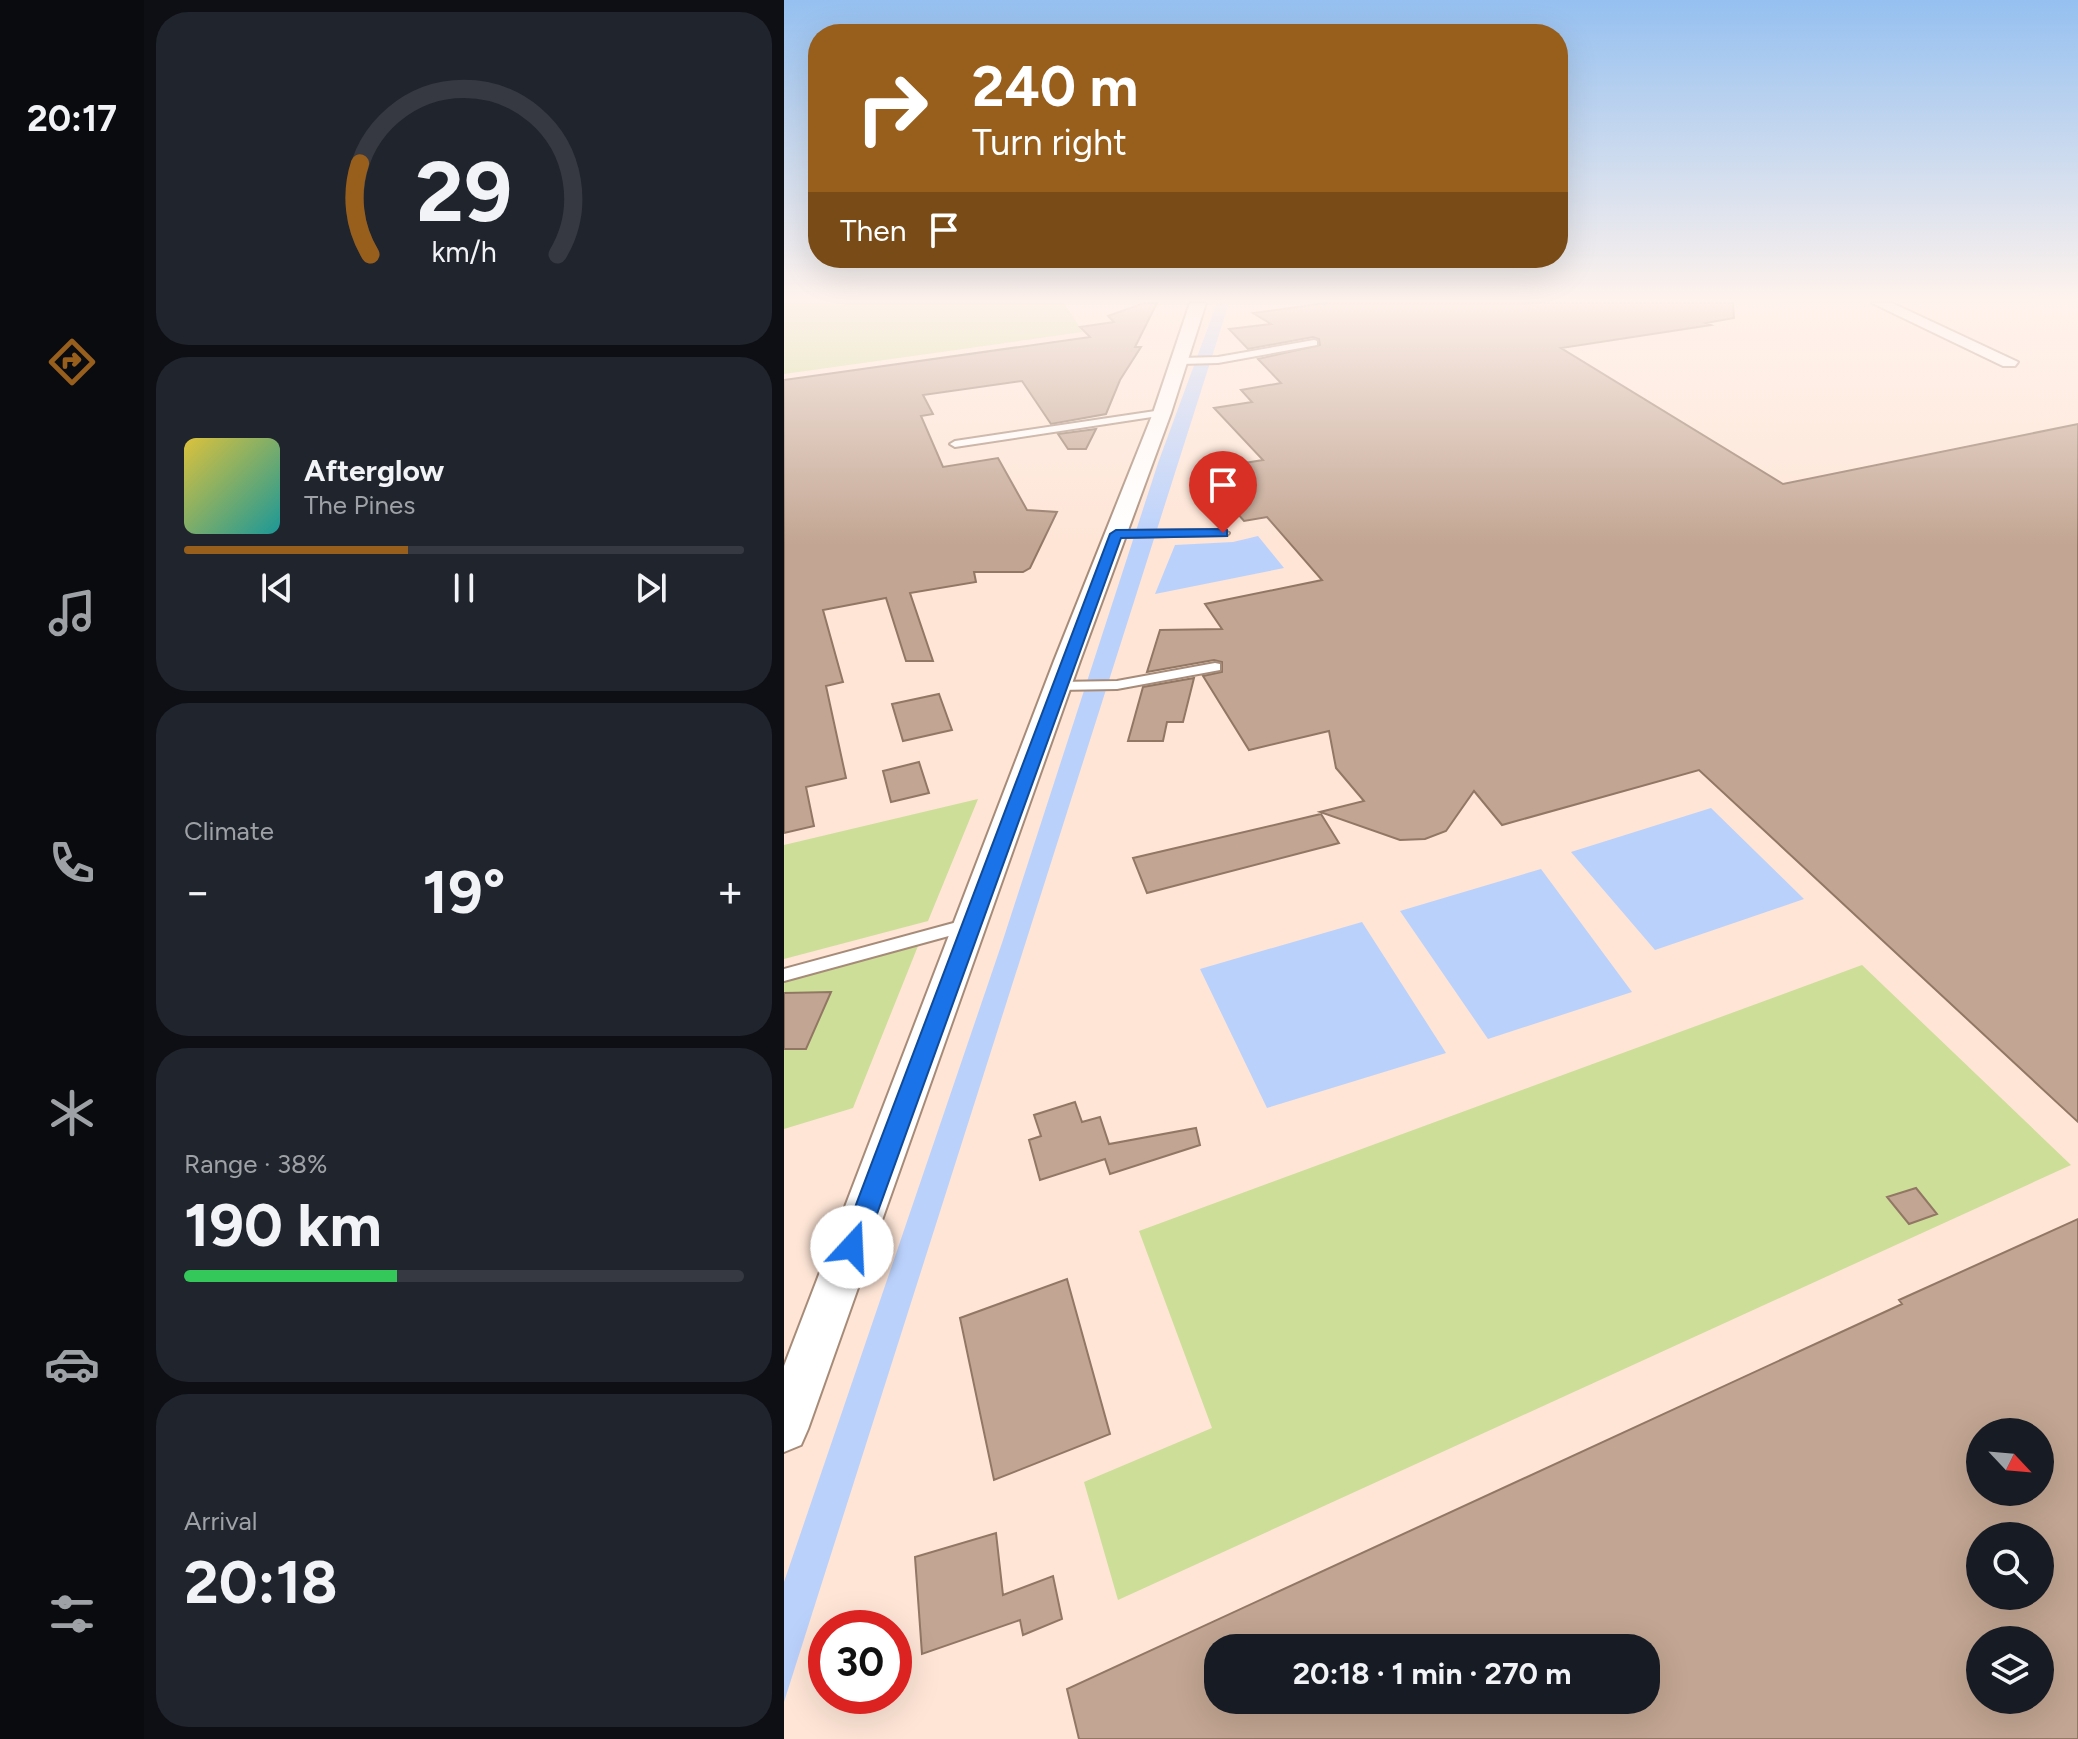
<!DOCTYPE html>
<html lang="en">
<head>
<meta charset="utf-8">
<style>
	:root { --surface:#171b24; --page:#20242c; --text:#f1f3f6; --muted:#9ea1a6; --line:#363941; --accent:#985e1c }
	body { margin:0; font-family:Figtree,sans-serif; background:var(--page); color:var(--text); height:100vh; display:flex; flex-direction:column; font-size:30px; white-space:nowrap }
	* { box-sizing:border-box; margin:0 }
	p { font-size:26px; color:var(--muted) }
	.icon { flex:none; width:44px; height:44px; fill:none; stroke:currentColor; stroke-width:2; stroke-linecap:round; stroke-linejoin:round }
	.map { position:relative; flex:1; overflow:hidden }
	.details { display:flex; flex-direction:column; gap:12px; padding:12px; background:#0d0f14; width:640px }
	.details>* { flex:none }
	.hud { position:absolute; left:24px; top:24px; width:760px; height:244px; border-radius:32px; box-shadow:0 8px 32px #0002; background:#985e1c; color:#fff; overflow:hidden }
	.needle { width:52px; rotate:116deg }
	.controls { position:absolute; left:1182px; top:1418px; display:grid; gap:16px }
	.controls a { display:grid; place-items:center; width:88px; height:88px; border-radius:50%; background:var(--surface); box-shadow:0 8px 32px #0002; font-size:40px }
	.speed { position:absolute; left:24px; top:1610px; display:flex; gap:16px; font-size:40px; font-weight:700; text-align:center }
	.speed>* { display:grid; place-content:center; width:104px; height:104px; border-radius:50%; background:var(--surface); box-shadow:0 8px 32px #0002; line-height:1 }
	.speed .limit { border:12px solid #d22; background:#fff; color:#111 }
	.pin { position:absolute; display:grid; place-items:center; width:68px; height:68px; color:#fff; margin:-82px -34px; border-radius:50% 50% 50% 0; rotate:-45deg; box-shadow:0 0 8px #0007 }
	.pin .icon { rotate:45deg }
	.me { position:absolute; width:88px; margin:-44px; rotate:20deg; stroke-linejoin:round; filter:drop-shadow(0 0 6px #0008) }
	.turn { display:flex; align-items:center; gap:28px; height:168px; padding:0 32px; font-size:36px }
	.turn .icon { width:104px; height:104px; stroke-width:2.5 }
	.turn b { display:block; font-size:56px; line-height:68px }
	.then { display:flex; align-items:center; height:76px; padding:0 32px; background:#0003; gap:16px; font-size:30px }
	.big { font-size:60px; font-weight:700; line-height:1.1 }
	.details .widget { flex:1; display:flex; flex-direction:column; justify-content:center; gap:12px; min-width:0; padding:0 28px; border-radius:32px; background:var(--page) }
	.details .dial { align-items:center; gap:0 }
	.dial svg { height:208px; overflow:visible; fill:none; stroke:var(--line); stroke-width:7; stroke-linecap:round; text-anchor:middle }
	.dial text { fill:var(--text); stroke:none }
	.song { display:flex; align-items:center; gap:24px }
	.cover { width:96px; height:96px; border-radius:12px; background:linear-gradient(135deg,hsl(50 70% 55%),hsl(180 70% 35%)) }
	.played { height:8px; border-radius:4px; background:linear-gradient(90deg,var(--accent) 40%,var(--line) 40%) }
	.keys { display:flex; justify-content:space-around; direction:ltr }
	.heat { display:flex; justify-content:space-between; align-items:center; font-size:44px; direction:ltr }
	.charge { height:12px; border-radius:6px; background:linear-gradient(90deg,#34c759 38%,var(--line) 0) }
	.trip { position:absolute; left:420px; top:1634px; width:456px; height:80px; border-radius:32px; background:var(--surface); box-shadow:0 8px 32px #0002; font-weight:700; line-height:80px; text-align:center }
	main { display:flex; flex:1; min-height:0 }
	.menu { display:flex; flex-direction:column; width:144px; justify-content:space-around; align-items:center; background:#090b0e; color:var(--muted) }
	.menu .icon { width:56px; height:56px }
	.menu .selected { color:var(--accent) }
	.menu b { font-size:36px; color:var(--text) }
	.map>svg:first-child { display:block }
	.green { fill:#cdde99 }
	.water { fill:#bad1fc }
	.building { fill:#c2a592; stroke:#927765; stroke-width:2; fill-rule:evenodd }
	.lines { fill:none; stroke-linecap:round; stroke-linejoin:round }
	.lane-casing { stroke:#a78b79; stroke-width:4 }
	.street-casing { stroke:#a78b79; stroke-width:4 }
	.lane { fill:#fff; fill-rule:evenodd }
	.street { fill:#fff; fill-rule:evenodd }
	.route { fill:#1a73e8; stroke:#114b97; stroke-width:2 }
</style>
</head>
<body>
<main>
<nav class="menu">
<b>20:17</b>
<svg class="icon selected" aria-label="directions" viewBox="0 0 24 24"><path d="M12 3l9 9-9 9-9-9zM9 14v-3h6M13 9l2 2-2 2"/></svg>
<svg class="icon" aria-label="music" viewBox="0 0 24 24"><path d="M9 18V5l10-2v13"/><circle cx="6" cy="18" r="3"/><circle cx="16" cy="16" r="3"/></svg>
<svg class="icon" aria-label="phone" viewBox="0 0 24 24"><path d="M5 4h4l2 5-3 2q2 4 5 5l2-3 5 2v4C11 20 4 13 5 4z"/></svg>
<svg class="icon" aria-label="climate" viewBox="0 0 24 24"><path d="M12 3v18M4 7l16 10M4 17L20 7"/></svg>
<svg class="icon" aria-label="car" viewBox="0 0 24 24"><path d="M5 17H2v-5l4-1 3-4h7l3 4 3 1v5h-3M9 17h6M6 11h13"/><circle cx="7" cy="17" r="2"/><circle cx="17" cy="17" r="2"/></svg>
<svg class="icon" aria-label="filters" viewBox="0 0 24 24"><path d="M4 7h16M4 17h16"/><circle cx="9" cy="7" r="2"/><circle cx="15" cy="17" r="2"/></svg>
</nav>
<section class="details">
<div class="widget dial"><svg viewBox="0 0 100 80">
<path d="M14 69A42 42 0 1 1 86 69"/>
<path d="M14 69A42 42 0 0 1 10 34" stroke="#985e1c"/>
<text x="50" y="56" font-size="32" font-weight="700">29</text>
<text x="50" y="72" font-size="11">km/h</text>
</svg></div>
<div class="widget">
<div class="song"><i class="cover"></i><div><b>Afterglow</b><p>The Pines</p></div></div>
<div class="played"></div>
<div class="keys"><svg class="icon" aria-label="previous" viewBox="0 0 24 24"><path d="M18 5L8 12l10 7zM5 5v14"/></svg><svg class="icon" aria-label="pause" viewBox="0 0 24 24"><path d="M8 5v14M16 5v14"/></svg><svg class="icon" aria-label="next" viewBox="0 0 24 24"><path d="M6 5l10 7-10 7zM19 5v14"/></svg></div>
</div>
<div class="widget"><p>Climate</p>
<div class="heat"><a>−</a><b class="big">19°</b><a>+</a></div>
</div>
<div class="widget"><p>Range · 38%</p><b class="big">190 km</b><div class="charge"></div></div>
<div class="widget"><p>Arrival</p><b class="big">20:18</b></div>
</section>
<div class="map">
<svg width="1294" height="1739" viewBox="0 0 1294 1739">
	<rect width="100%" height="100%" fill="#fee5d6"/>
	<!-- green -->
	<path class="green" d="M 0,303 L 280,303 L 299,332 L 0,374 Z
		M 194,799 L 144,921 L 0,959 L 0,845 Z
		M 136,941 L 69,1108 L 0,1129 L 0,978 Z
		M 1078,965 L 1287,1165 L 334,1600 L 300,1482 L 428,1428 L 355,1231 Z"/>
	<!-- water -->
	<path class="water" d="M 433,303 L 445,303 L 0,1702 L 0,1582 L 219,940 L 374,463 Z
		M 474,536 L 500,568 L 371,594 L 391,545 L 449,542 Z
		M 927,808 L 1020,899 L 871,950 L 787,852 Z
		M 757,869 L 848,992 L 704,1039 L 616,911 Z
		M 578,922 L 662,1053 L 483,1108 L 416,969 Z"/>
	<!-- building -->
	<path class="building" d="M 360,303 L 373,303 L 351,347 L 357,347 L 336,380 L 322,414 L 267,424 L 238,381 L 139,395 L 149,414 L 137,416 L 159,467 L 214,458 L 243,510 L 273,512 L 246,568 L 239,572 L 190,572 L 192,582 L 126,593 L 149,661 L 122,661 L 102,598 L 39,610 L 59,682 L 42,686 L 62,778 L 22,787 L 30,826 L 0,833 L 0,380 L 306,337 L 296,327 L 330,322 L 324,316 Z
		M 542,303 L 949,303 L 950,318 L 922,323 L 927,325 L 777,348 L 999,484 L 1294,424 L 1294,1122 L 915,770 L 718,825 L 690,791 L 662,831 L 641,839 L 616,840 L 536,812 L 580,801 L 552,768 L 545,731 L 465,750 L 419,676 L 438,672 L 438,662 L 430,660 L 363,672 L 376,630 L 438,629 L 421,604 L 538,580 L 483,517 L 460,521 L 418,473 L 426,472 L 423,469 L 479,460 L 430,408 L 468,402 L 457,390 L 497,383 L 474,359 L 536,345 L 535,339 L 529,337 L 464,349 L 445,329 L 487,324 L 469,313 Z
		M 312,429 L 302,449 L 284,449 L 274,434 Z
		M 410,678 L 399,722 L 383,722 L 379,741 L 344,741 L 359,687 Z
		M 155,694 L 168,730 L 119,741 L 108,704 Z
		M 135,762 L 145,793 L 107,802 L 99,771 Z
		M 537,814 L 555,843 L 363,893 L 349,858 Z
		M 47,992 L 22,1049 L 0,1049 L 0,993 Z
		M 291,1102 L 298,1122 L 316,1117 L 325,1144 L 412,1128 L 416,1145 L 326,1174 L 321,1159 L 256,1180 L 245,1140 L 257,1136 L 250,1115 Z
		M 1132,1188 L 1153,1214 L 1125,1224 L 1103,1197 Z
		M 1294,1219 L 1294,1739 L 295,1739 L 283,1689 L 1118,1304 L 1115,1300 ZM 1196,1432 L 1256,1432 L 1256,1492 L 1196,1492 ZM 1196,1536 L 1256,1536 L 1256,1596 L 1196,1596 ZM 1196,1640 L 1256,1640 L 1256,1700 L 1196,1700 ZM 434,1648 L 862,1648 L 862,1700 L 434,1700 Z
		M 283,1279 L 326,1434 L 210,1480 L 176,1318 Z
		M 212,1533 L 219,1595 L 269,1576 L 278,1619 L 239,1635 L 236,1620 L 138,1654 L 131,1557 Z"/>
	<g class="lines">
		<defs>
			<path id="lane" d="M 530,340 L 533,341 L 533,345 L 434,363 L 397,364 L 393,361 L 397,358 L 434,357 Z
				M 378,410 L 383,413 L 381,415 L 171,447 L 166,444 L 171,441 Z
				M 439,530 L 445,533 L 443,535 L 332,537 L 326,534 L 332,531 Z
				M 431,663 L 436,664 L 436,670 L 333,689 L 274,690 L 267,686 L 274,682 L 333,681 Z
				M 188,918 L 196,924 L 194,928 L 0,981 L 0,969 Z"/>
			<path id="street" d="M 406,303 L 422,303 L 387,413 L 296,661 L 24,1429 L 17,1445 L 0,1452 L 0,1366 L 270,661 L 369,413 Z
				M 1088,303 L 1108,303 L 1234,362 L 1231,366 L 1219,366 Z"/>
		</defs>
		<!-- lane casing -->
		<use href="#lane" class="lane-casing"/>
		<!-- street casing -->
		<use href="#street" class="street-casing"/>
		<!-- lane -->
		<use href="#lane" class="lane"/>
		<!-- street -->
		<use href="#street" class="street"/>
	</g>
	<!-- sky -->
	<linearGradient id="sky" x2="0" y2="1"><stop stop-color="#95c0f0"/><stop offset="0.55" stop-color="#fff3ed"/><stop offset="1" stop-color="#fff3ed" stop-opacity="0"/></linearGradient>
	<rect width="1294" height="546" fill="url(#sky)"/>
	<!-- route -->
	<path class="route" d="M 439,529 L 443,530 L 443,536 L 337,538 L 81,1247 L 77,1254 L 68,1257 L 60,1254 L 56,1247 L 326,534 L 332,530 Z"/>
</svg>
<div class="controls">
<a><svg class="needle" viewBox="-14 -14 28 28"><path d="M0-13l5 13h-10z" fill="#e53935"/><path d="M0 13l5-13h-10z" fill="#9ea1a6"/></svg></a>
<a><svg class="icon" aria-label="search" viewBox="0 0 24 24"><circle cx="10" cy="10" r="6"/><path d="M15 15l6 6"/></svg></a>
<a><svg class="icon" aria-label="layers" viewBox="0 0 24 24"><path d="M12 4l9 5-9 5-9-5zM3 14l9 5 9-5"/></svg></a>
</div>
<div class="speed"><div class="limit">30</div></div>
<div class="pin" style="left:439px;top:533px;background:#d93025"><svg class="icon" aria-label="arrive" viewBox="0 0 24 24"><path d="M6 21V4h12l-3 4 3 4H6"/></svg></div>
<svg class="me" style="left:68px;top:1247px" viewBox="-20 -20 40 40"><circle r="19" fill="#fff"/><path d="M0-13L10 11 0 6-10 11z" fill="#1a73e8"/></svg>
<div class="trip">20:18 · 1 min · 270 m</div>
<div class="hud">
<div class="turn"><svg class="icon" aria-label="right" viewBox="0 0 24 24"><path d="M7 20v-9h11M14 6l5 5-5 5"/></svg><div><b>240 m</b>Turn right</div></div>
<div class="then">Then<svg class="icon" aria-label="arrive" viewBox="0 0 24 24"><path d="M6 21V4h12l-3 4 3 4H6"/></svg></div>
</div>
</div>
</main>
</body>
</html>
